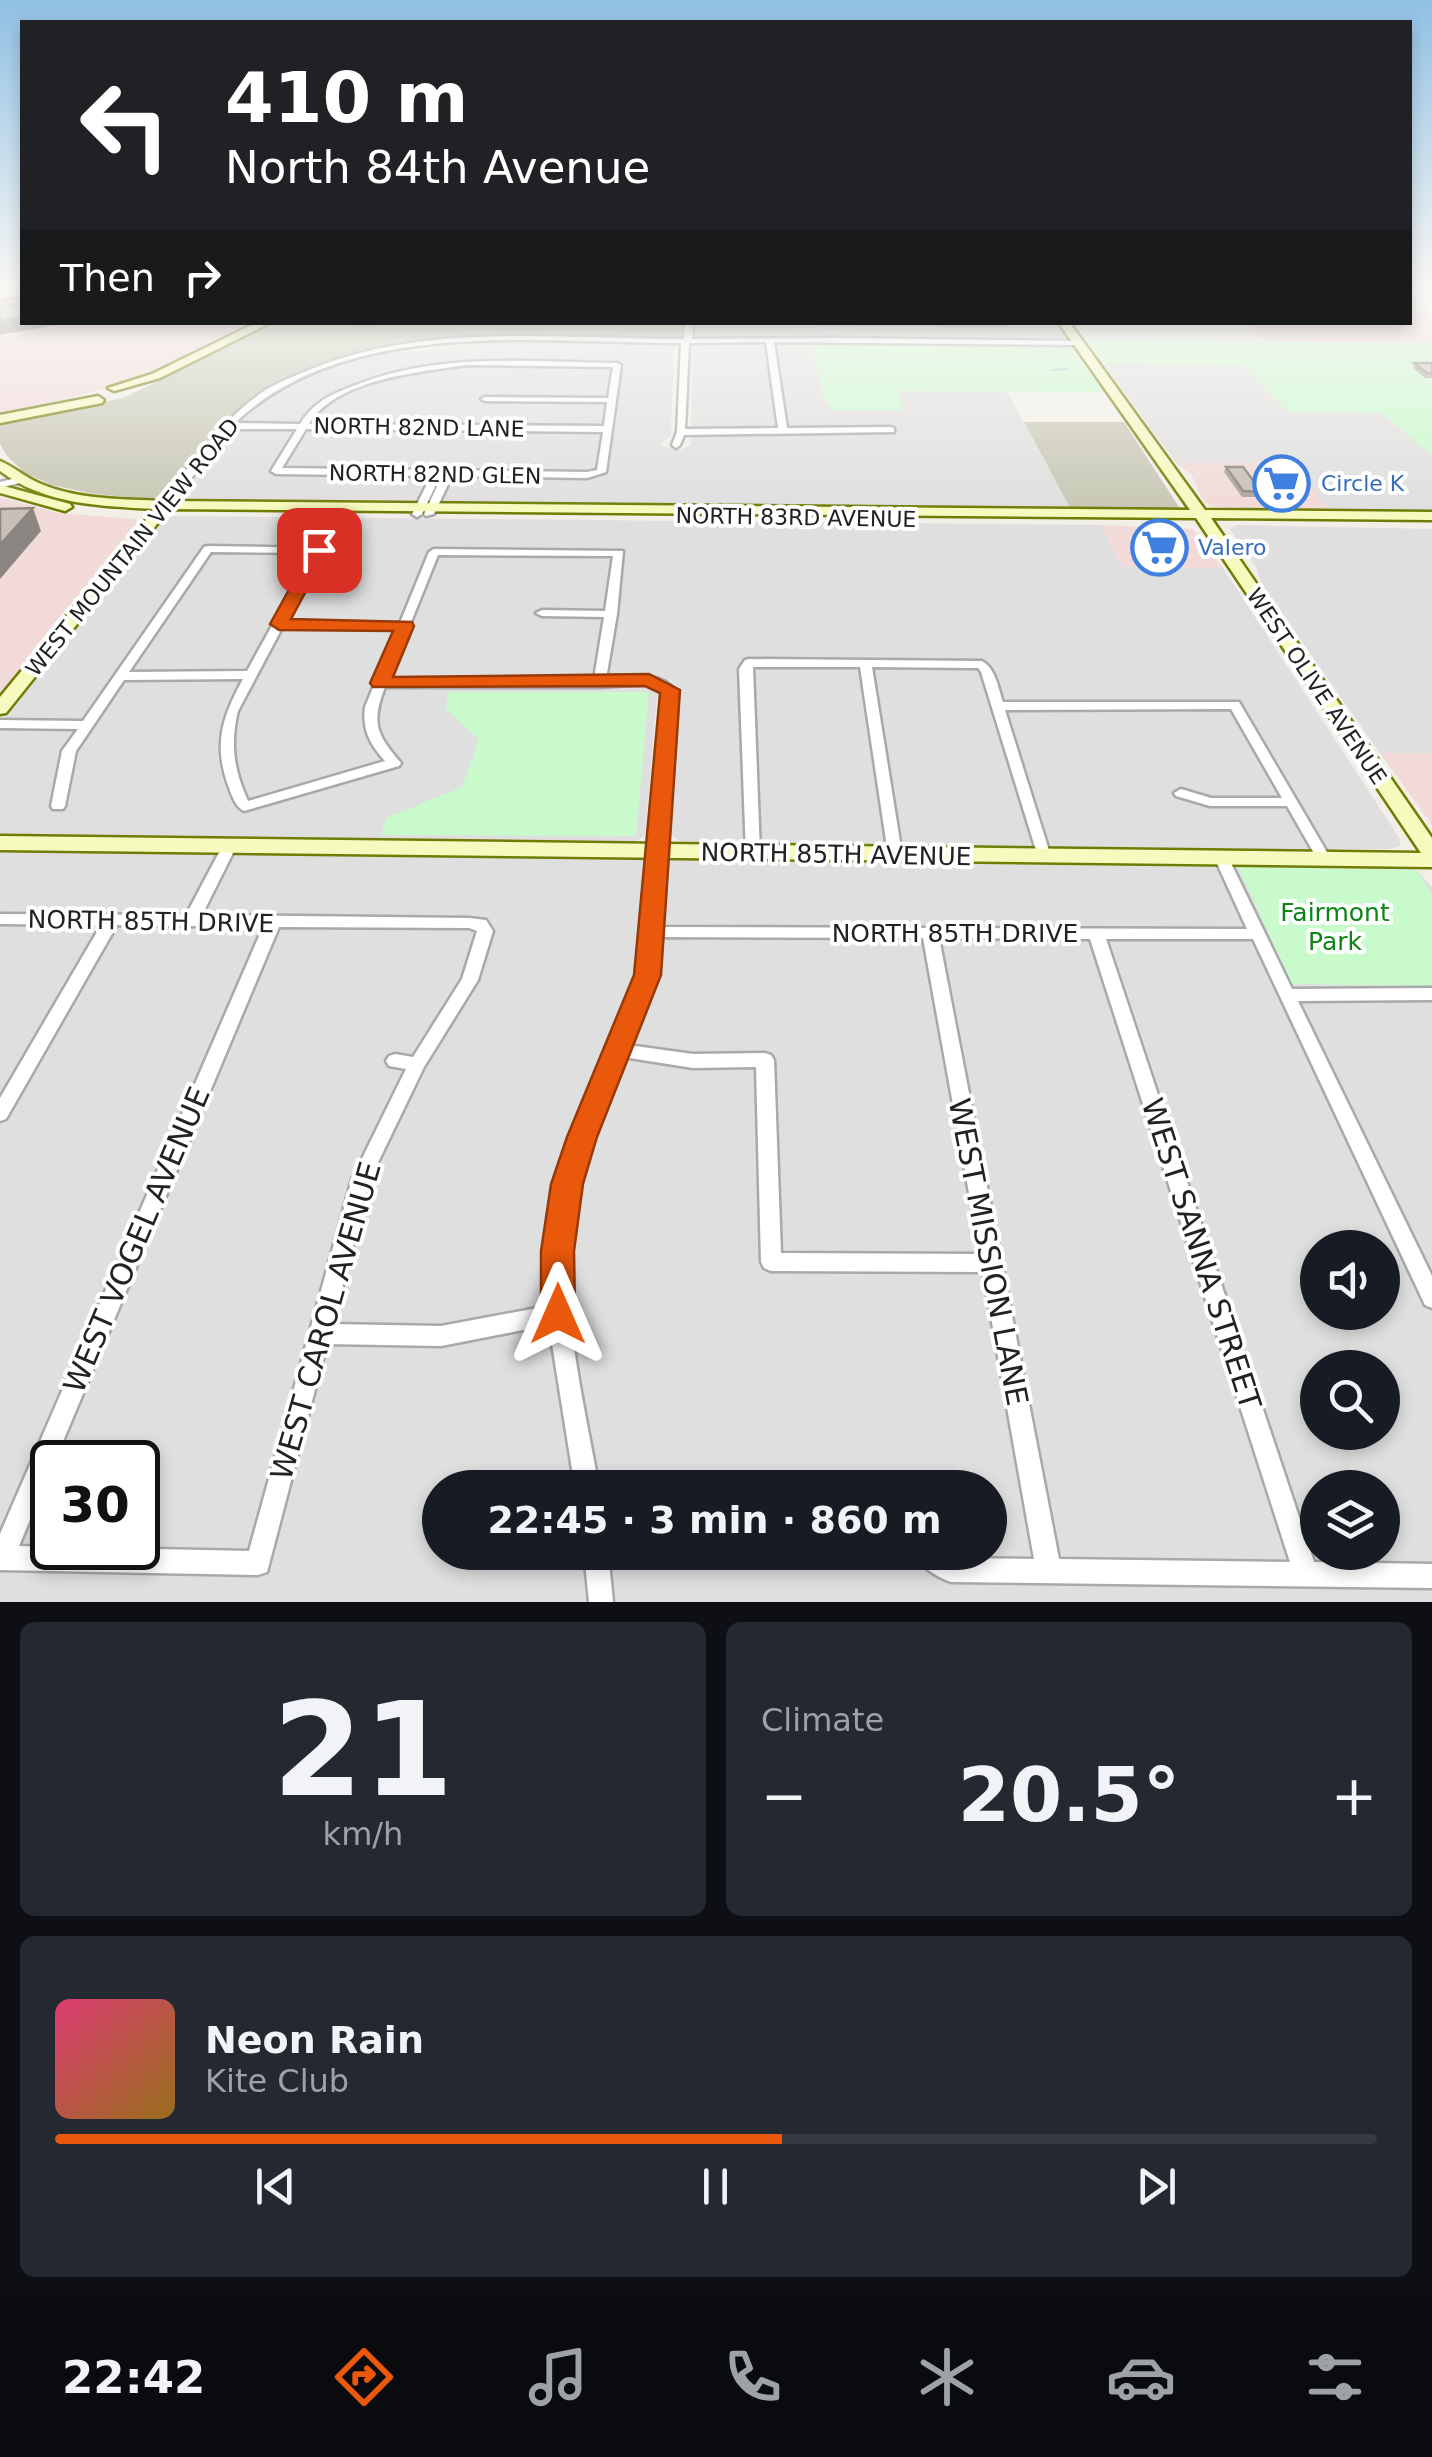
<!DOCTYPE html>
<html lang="en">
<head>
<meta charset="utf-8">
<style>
	:root { --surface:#171b24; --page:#242831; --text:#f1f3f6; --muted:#9ea1a6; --line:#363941; --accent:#ea580c }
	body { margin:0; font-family:"DejaVu Sans",sans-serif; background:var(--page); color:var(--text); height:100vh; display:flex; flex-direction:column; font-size:38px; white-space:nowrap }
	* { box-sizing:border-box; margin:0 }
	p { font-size:32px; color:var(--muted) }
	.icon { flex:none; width:55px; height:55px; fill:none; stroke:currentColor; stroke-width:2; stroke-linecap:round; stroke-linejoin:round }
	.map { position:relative; height:1602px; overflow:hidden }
	.sheet { display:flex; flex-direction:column; gap:20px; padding:20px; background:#0d0f14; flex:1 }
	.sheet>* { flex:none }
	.top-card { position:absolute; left:20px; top:20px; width:1392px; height:305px; border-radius:0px; box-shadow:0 5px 15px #0003; background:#202124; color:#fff; overflow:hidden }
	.buttons { position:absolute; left:1300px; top:1230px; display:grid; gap:20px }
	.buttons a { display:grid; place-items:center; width:100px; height:100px; border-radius:50%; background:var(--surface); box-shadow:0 5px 15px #0003; font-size:50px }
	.speed { position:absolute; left:30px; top:1440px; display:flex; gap:20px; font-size:50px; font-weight:700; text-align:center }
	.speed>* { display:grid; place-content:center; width:130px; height:130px; border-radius:50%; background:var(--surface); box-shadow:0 5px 15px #0003; line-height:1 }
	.speed .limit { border:5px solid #111; border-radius:15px; background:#fff; color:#111 }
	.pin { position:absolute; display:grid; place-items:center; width:85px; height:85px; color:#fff; margin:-42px; border-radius:20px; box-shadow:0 5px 15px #0006 }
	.me { position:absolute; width:110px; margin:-55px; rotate:0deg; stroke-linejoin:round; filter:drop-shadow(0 0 8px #0008) }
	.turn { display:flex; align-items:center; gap:35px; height:210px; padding:0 40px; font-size:45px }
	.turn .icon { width:130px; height:130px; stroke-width:2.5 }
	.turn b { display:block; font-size:70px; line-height:85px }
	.then { display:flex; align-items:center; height:95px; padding:0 40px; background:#0003; gap:20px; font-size:38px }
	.big { font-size:75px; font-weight:700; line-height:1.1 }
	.sheet .widget { flex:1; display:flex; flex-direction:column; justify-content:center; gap:15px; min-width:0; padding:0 35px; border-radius:15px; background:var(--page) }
	.sheet .dial { align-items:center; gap:0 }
	.dial b { font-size:130px; line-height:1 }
	.song { display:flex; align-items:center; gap:30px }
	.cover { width:120px; height:120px; border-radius:15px; background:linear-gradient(135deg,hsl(340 70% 55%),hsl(40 70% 35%)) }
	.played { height:10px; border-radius:5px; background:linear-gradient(90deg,var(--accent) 55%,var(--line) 55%) }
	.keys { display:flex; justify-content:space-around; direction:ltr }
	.heat { display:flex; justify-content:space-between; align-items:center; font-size:55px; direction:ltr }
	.sheet .tiles { flex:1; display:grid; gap:20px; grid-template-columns:1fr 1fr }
	.widget:last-child { grid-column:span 2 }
	.trip { position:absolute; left:422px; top:1470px; width:585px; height:100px; border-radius:50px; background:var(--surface); box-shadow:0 5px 15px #0003; font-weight:700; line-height:100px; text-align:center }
	.tabs { display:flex; height:160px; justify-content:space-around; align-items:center; background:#090b0e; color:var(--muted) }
	.tabs .icon { width:70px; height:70px }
	.tabs .current { color:var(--accent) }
	.tabs b { font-size:45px; color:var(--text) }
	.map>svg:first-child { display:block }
	.residential { fill:#e0dfdf; fill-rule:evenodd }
	.commercial { fill:#f2dad9 }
	.construction { fill:#c7c7b4 }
	.park { fill:#c8facc }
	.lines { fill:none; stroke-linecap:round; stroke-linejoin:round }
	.stream { stroke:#aad3df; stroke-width:2.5 }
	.street-casing { stroke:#a9a9a9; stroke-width:5 }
	.secondary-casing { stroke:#707d05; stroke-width:5 }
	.highway-casing { stroke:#dc2a67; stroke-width:5 }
	.street { fill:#fff; fill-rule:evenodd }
	.secondary { fill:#f7fabf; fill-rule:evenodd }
	.highway { fill:#e892a2; fill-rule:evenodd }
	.rail { stroke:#707070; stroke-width:2.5; stroke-dasharray:11 11; stroke-linecap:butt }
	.wall { fill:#aba49e }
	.shaded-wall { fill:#8b8681 }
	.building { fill:#c7bfb8; stroke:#8b8681; stroke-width:2.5 }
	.route { fill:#ea580c; stroke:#983908; stroke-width:2.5 }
	.labels { text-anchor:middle; stroke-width:8; stroke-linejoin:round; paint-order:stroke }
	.far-street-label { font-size:22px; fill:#222; stroke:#fff }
	.far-shop-label { font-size:22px; fill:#366cbe; stroke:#fff; text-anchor:start }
	.street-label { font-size:25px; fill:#222; stroke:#fff }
	.park-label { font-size:25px; fill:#0c8416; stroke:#fff }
	.near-street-label { font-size:30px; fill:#222; stroke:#fff }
</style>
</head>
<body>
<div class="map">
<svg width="1432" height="1602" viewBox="0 0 1432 1602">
	<rect width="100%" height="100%" fill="#f2efe9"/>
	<!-- residential -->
	<path class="residential" d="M 1055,322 L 1065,339 L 812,340 L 821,383 L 861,409 L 903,410 L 896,391 L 1007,392 L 1070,508 L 180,499 L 244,415 L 268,395 L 310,374 L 384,354 L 493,342 L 674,343 L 671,436 L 660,445 L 680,450 L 691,445 L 692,323 Z
		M 1104,364 L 1243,365 L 1289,412 L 1383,413 L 1432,456 L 1432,513 L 1331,510 L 1294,469 L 1261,463 L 1176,463 Z
		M 173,516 L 1101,525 L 1123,567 L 1223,568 L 1400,839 L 1400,846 L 1389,849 L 1209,850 L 682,843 L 670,834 L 680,688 L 669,679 L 657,697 L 645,835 L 634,843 L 0,834 L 0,725 L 163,520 Z
		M 1237,525 L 1432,529 L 1432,753 L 1380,753 L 1262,585 L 1256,567 L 1229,528 Z
		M 0,851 L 1417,870 L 1432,887 L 1432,1602 L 0,1602 ZM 1318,1248 L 1382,1248 L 1382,1312 L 1318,1312 ZM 1318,1368 L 1382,1368 L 1382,1432 L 1318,1432 ZM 52,1462 L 138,1462 L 138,1548 L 52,1548 ZM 440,1488 L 990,1488 L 990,1552 L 440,1552 ZM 1318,1488 L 1382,1488 L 1382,1552 L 1318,1552 Z"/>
	<!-- commercial -->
	<path class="commercial" d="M 1410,300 L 1432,315 L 1432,343 L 1266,342 L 1246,323 L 1410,322 Z
		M 0,313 L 22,322 L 257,323 L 138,381 L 0,415 Z
		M 1176,463 L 1261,463 L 1295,469 L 1331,510 L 1212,507 L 1203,501 L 1191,474 Z
		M 0,497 L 58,513 L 135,519 L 141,524 L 56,621 L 0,695 Z
		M 1101,525 L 1193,529 L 1223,568 L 1123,567 Z
		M 1380,753 L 1432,753 L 1432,825 Z"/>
	<!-- construction -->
	<path class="construction" d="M 277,323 L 684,323 L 683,337 L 671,339 L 452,341 L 394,348 L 311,370 L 257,393 L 237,410 L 165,494 L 151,499 L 94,494 L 52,485 L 25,473 L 7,456 L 0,444 L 0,423 L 123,398 Z
		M 1024,422 L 1124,422 L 1179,507 L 1171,511 L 1070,508 Z"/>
	<!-- park -->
	<path class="park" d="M 1087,340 L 1432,343 L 1432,456 L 1382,413 L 1288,412 L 1243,365 L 1104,364 Z
		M 812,343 L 1065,345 L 1071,347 L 1102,392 L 897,391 L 904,410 L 834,411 L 823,397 Z
		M 448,692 L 649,692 L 636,836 L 381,835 L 386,818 L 462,787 L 479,740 L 446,709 Z
		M 1238,867 L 1417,870 L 1432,895 L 1432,986 L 1292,984 Z"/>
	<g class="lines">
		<!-- stream -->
		<path class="stream" d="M 1052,370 L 1067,369"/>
		<defs>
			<path id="street" d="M 14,287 L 22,287 L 22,289 L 0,294 L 0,290 Z
				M 335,322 L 378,322 L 375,324 Z
				M 685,322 L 693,322 L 692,339 L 832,338 L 1078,341 L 1082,343 L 1078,345 L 774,342 L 787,428 L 891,427 L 894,428 L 894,432 L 684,435 L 680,445 L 676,448 L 672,445 L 677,432 L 681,343 C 539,343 347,316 235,423 L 300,424 C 314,401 332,394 356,385 C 438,352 530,362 617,363 L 621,365 L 606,472 L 587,478 L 452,476 L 434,514 L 426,516 L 424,514 L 442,476 L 440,476 L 422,514 L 417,517 L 412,514 L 431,476 L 276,474 L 271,471 L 297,429 L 231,429 L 168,507 L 160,505 C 189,467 218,425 257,396 C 271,385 288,379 304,372 C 422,321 560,339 684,339 ZM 766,342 L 778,428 L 685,429 L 689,343 ZM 467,365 L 613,367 L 608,398 L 485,397 L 481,399 L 485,401 L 607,402 L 604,426 L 309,424 C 336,379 419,372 467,365 ZM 306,429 L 603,432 L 597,470 L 587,472 L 282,468 Z
				M 766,322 L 1006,322 L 1007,323 L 1003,325 Z
				M 20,477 L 23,478 L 23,482 L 0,488 L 0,482 Z
				M 208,546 L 323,548 L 324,550 L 286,622 L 400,623 L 429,552 L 434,549 L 623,551 L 617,614 L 606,679 C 629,678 660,670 676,691 L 659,927 L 1247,929 L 1215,859 L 1222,854 L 1229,859 L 1292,989 L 1432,988 L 1432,1000 L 1298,1001 L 1432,1276 L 1432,1308 L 1425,1305 L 1253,939 L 1106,939 L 1314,1562 L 1432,1564 L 1432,1588 L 951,1582 C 937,1577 919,1566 913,1552 L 947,1552 L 954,1558 L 1034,1559 L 983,1272 L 771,1271 L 764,1268 L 761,1262 L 756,1067 L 693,1068 L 623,1057 C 607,1098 588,1138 578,1181 C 552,1279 582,1390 599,1488 L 575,1488 L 549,1325 L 441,1346 L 327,1344 L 267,1572 L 258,1575 L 0,1570 L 0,1534 L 263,927 L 117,925 L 6,1119 L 0,1121 L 0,1098 L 101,925 L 0,924 L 0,914 L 186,915 L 223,845 L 230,840 L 237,845 L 202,915 L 469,918 L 486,920 L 493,931 L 478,980 L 424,1067 L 370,1179 L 333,1324 L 441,1326 L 548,1306 L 548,1251 L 557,1184 L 573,1137 L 640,975 L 664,691 L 648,684 L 599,687 L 385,687 C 371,723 376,734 401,763 L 399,766 L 244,811 C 235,806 232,796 228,785 C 213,743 223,716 243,679 L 124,680 L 76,751 L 65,806 L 63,809 L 53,809 L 51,806 L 62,751 L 78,729 L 0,728 L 0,720 L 83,721 L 204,547 ZM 211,552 L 312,553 L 247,671 L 129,672 ZM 438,555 L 613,556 L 605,611 L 542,610 L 536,613 L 542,616 L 604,617 L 594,679 L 388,679 ZM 282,628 L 397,629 L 365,707 C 362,730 370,744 385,761 L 248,801 C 234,771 230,744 238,711 ZM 279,927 L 469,928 L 477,931 L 462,979 L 413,1057 L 395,1054 L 389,1056 L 386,1061 L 389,1066 L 406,1069 L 352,1179 L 249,1551 L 19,1546 ZM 659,937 L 923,938 L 980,1254 L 781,1253 L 774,1060 L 771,1055 L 765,1053 L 693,1054 L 628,1045 L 656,975 ZM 939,938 L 1090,939 L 1290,1562 L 1059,1559 Z
				M 749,659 L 982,661 C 996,669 998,688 1003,702 L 1239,702 L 1331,859 L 1329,862 L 1319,862 L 1287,806 L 1210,806 L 1176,796 L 1174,793 L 1181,789 L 1211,798 L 1282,798 L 1231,709 L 1005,710 L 1051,857 L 1049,860 L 1039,860 L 981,672 L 978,668 L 971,668 L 872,667 L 902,854 L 895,859 L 888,854 L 860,667 L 753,667 L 760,853 L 758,856 L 748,856 L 746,853 L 739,669 L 745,660 Z
				M 584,1552 L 608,1552 L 613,1602 L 589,1602 Z"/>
			<path id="secondary" d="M 258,322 L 272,322 L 160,378 L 114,391 L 108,388 L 152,374 Z
				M 1058,322 L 1069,322 L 1205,510 L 1432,512 L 1432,520 L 1211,518 L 1432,838 L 1432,867 L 0,850 L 0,836 L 1421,853 L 1196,518 L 169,509 L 6,713 L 0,714 L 0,697 L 155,509 C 101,506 45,505 0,471 L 0,461 C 14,467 26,478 41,484 C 79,500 124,499 165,501 L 1190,510 Z
				M 98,396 L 104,400 L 102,403 L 0,423 L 0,415 Z
				M 0,485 L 70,504 L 72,507 L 65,511 L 0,493 Z"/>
			<path id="highway" d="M 22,297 L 22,305 L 0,310 L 0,302 Z"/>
		</defs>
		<!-- street casing -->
		<use href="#street" class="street-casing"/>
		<!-- secondary casing -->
		<use href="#secondary" class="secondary-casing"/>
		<!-- highway casing -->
		<use href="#highway" class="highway-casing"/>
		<!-- street -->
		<use href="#street" class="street"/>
		<!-- secondary -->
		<use href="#secondary" class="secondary"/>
		<!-- highway -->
		<use href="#highway" class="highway"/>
		<!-- rail -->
		<path class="rail" d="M 0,300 L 22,296"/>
	</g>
	<!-- wall -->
	<path class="wall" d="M 1414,363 L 1432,363 L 1432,378 L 1425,378 L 1413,368 Z
		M 1272,459 L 1304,476 L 1299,492 L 1282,492 L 1267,476 Z
		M 1226,467 L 1262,492 L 1260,497 L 1242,497 L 1224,472 Z
		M 1149,529 L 1184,555 L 1182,562 L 1162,562 L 1147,537 Z"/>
	<!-- shaded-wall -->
	<path class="shaded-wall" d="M 22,317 L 22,322 L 74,322 L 0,335 L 0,321 Z
		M 33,508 L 41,531 L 0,579 L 0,545 Z"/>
	<!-- building -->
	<path class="building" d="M 22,303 L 22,317 L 0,321 L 0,307 Z
		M 1414,363 L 1432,363 L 1432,373 L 1427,373 Z
		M 1289,458 L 1304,476 L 1287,476 L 1272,459 Z
		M 1226,467 L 1243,467 L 1262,492 L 1243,491 Z
		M 33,508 L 0,545 L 0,509 Z
		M 1149,529 L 1168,529 L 1184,555 L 1164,555 Z"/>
	<!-- sky -->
	<linearGradient id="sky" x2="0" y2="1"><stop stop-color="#8fc0e4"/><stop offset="0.56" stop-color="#f9f8f5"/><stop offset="1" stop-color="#f9f8f5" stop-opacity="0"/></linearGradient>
	<rect width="1432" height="511" fill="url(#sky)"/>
	<!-- route -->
	<path class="route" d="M 319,545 L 328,550 L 291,619 L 412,622 L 414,626 L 393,677 L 649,674 L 680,690 L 661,975 L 597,1137 L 583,1184 L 574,1251 L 575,1314 L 570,1326 L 558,1330 L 546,1326 L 541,1314 L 541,1251 L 551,1184 L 567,1137 L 634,975 L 660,693 L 645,686 L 373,687 L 370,683 L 393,631 L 279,630 L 270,624 L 311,550 Z"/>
	<!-- icons -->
	<defs>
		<symbol id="supermarket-ring" viewBox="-11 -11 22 22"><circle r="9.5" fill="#fff" stroke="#3f7fe0" stroke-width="1.5"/><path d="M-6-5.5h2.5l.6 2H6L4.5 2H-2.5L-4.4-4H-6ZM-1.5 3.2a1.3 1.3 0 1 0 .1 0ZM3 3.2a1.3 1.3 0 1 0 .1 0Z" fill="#3f7fe0"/></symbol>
	</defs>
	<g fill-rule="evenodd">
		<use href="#supermarket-ring" x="1250" y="452" width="63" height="63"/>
		<use href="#supermarket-ring" x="1128" y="516" width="63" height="63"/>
	</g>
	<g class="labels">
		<!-- far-street labels -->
		<g class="far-street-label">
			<text transform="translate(419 427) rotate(1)" y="8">NORTH 82ND LANE</text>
			<text transform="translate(435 474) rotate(1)" y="8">NORTH 82ND GLEN</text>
			<text transform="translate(796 517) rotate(1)" y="8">NORTH 83RD AVENUE</text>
			<text transform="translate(132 547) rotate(-51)" y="8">WEST MOUNTAIN VIEW ROAD</text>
			<text transform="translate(1317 686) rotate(56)" y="8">WEST OLIVE AVENUE</text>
		</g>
		<!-- far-shop labels -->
		<g class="far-shop-label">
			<text x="1321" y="491">Circle K</text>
			<text x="1198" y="555">Valero</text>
		</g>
		<!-- street labels -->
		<g class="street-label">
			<text transform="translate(836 854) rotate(1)" y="9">NORTH 85TH AVENUE</text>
			<text transform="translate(151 921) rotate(1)" y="9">NORTH 85TH DRIVE</text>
			<text x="955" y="942">NORTH 85TH DRIVE</text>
		</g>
		<!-- park labels -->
		<g class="park-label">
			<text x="1335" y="921">Fairmont<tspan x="1335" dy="29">Park</tspan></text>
		</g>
		<!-- near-street labels -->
		<g class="near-street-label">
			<text transform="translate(137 1240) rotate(-67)" y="10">WEST VOGEL AVENUE</text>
			<text transform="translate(988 1252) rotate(79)" y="10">WEST MISSION LANE</text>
			<text transform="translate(1201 1254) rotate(72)" y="10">WEST SANNA STREET</text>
			<text transform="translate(326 1321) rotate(-74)" y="10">WEST CAROL AVENUE</text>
		</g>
	</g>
</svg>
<div class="buttons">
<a><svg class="icon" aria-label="sound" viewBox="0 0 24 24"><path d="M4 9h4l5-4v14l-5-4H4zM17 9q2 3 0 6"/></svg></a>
<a><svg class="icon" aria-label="search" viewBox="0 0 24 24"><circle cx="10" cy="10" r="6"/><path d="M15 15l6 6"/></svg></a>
<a><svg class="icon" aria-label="layers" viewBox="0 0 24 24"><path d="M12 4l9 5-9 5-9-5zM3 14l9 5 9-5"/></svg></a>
</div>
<div class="speed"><div class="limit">30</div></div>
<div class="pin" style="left:319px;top:550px;background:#d93025"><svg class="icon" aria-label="arrive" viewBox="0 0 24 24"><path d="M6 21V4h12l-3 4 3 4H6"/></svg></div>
<svg class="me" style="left:558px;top:1314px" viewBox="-20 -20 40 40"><path d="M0-17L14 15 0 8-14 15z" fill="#ea580c" stroke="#fff" stroke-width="4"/></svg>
<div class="trip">22:45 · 3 min · 860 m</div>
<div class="top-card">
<div class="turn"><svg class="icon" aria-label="left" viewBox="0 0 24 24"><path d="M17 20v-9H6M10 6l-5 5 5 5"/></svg><div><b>410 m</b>North 84th Avenue</div></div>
<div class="then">Then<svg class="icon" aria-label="right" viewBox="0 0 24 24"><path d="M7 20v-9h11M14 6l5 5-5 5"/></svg></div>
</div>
</div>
<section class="sheet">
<div class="tiles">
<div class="widget dial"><b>21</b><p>km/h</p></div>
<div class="widget"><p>Climate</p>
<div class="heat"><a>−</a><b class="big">20.5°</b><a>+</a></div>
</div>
<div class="widget">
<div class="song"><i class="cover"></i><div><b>Neon Rain</b><p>Kite Club</p></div></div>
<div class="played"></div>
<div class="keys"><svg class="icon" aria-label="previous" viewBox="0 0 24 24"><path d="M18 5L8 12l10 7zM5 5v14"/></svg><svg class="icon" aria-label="pause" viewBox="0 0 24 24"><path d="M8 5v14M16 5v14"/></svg><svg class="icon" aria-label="next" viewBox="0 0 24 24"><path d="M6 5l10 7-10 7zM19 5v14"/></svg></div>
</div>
</div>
</section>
<nav class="tabs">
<b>22:42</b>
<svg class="icon current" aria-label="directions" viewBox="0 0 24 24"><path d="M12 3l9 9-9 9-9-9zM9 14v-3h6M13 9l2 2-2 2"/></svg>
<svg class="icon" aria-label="music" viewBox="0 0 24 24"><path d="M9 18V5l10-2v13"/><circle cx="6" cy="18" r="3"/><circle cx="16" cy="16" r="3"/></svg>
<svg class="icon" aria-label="phone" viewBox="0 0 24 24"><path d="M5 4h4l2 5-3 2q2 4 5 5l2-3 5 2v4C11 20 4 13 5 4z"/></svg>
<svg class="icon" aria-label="climate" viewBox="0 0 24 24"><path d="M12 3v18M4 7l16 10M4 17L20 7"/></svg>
<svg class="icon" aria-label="car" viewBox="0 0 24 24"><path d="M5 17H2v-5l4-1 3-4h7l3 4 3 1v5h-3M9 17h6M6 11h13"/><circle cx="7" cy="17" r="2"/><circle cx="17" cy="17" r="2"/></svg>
<svg class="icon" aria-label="filters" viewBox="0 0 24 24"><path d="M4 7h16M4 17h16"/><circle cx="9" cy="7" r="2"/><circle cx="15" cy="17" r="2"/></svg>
</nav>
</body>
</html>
